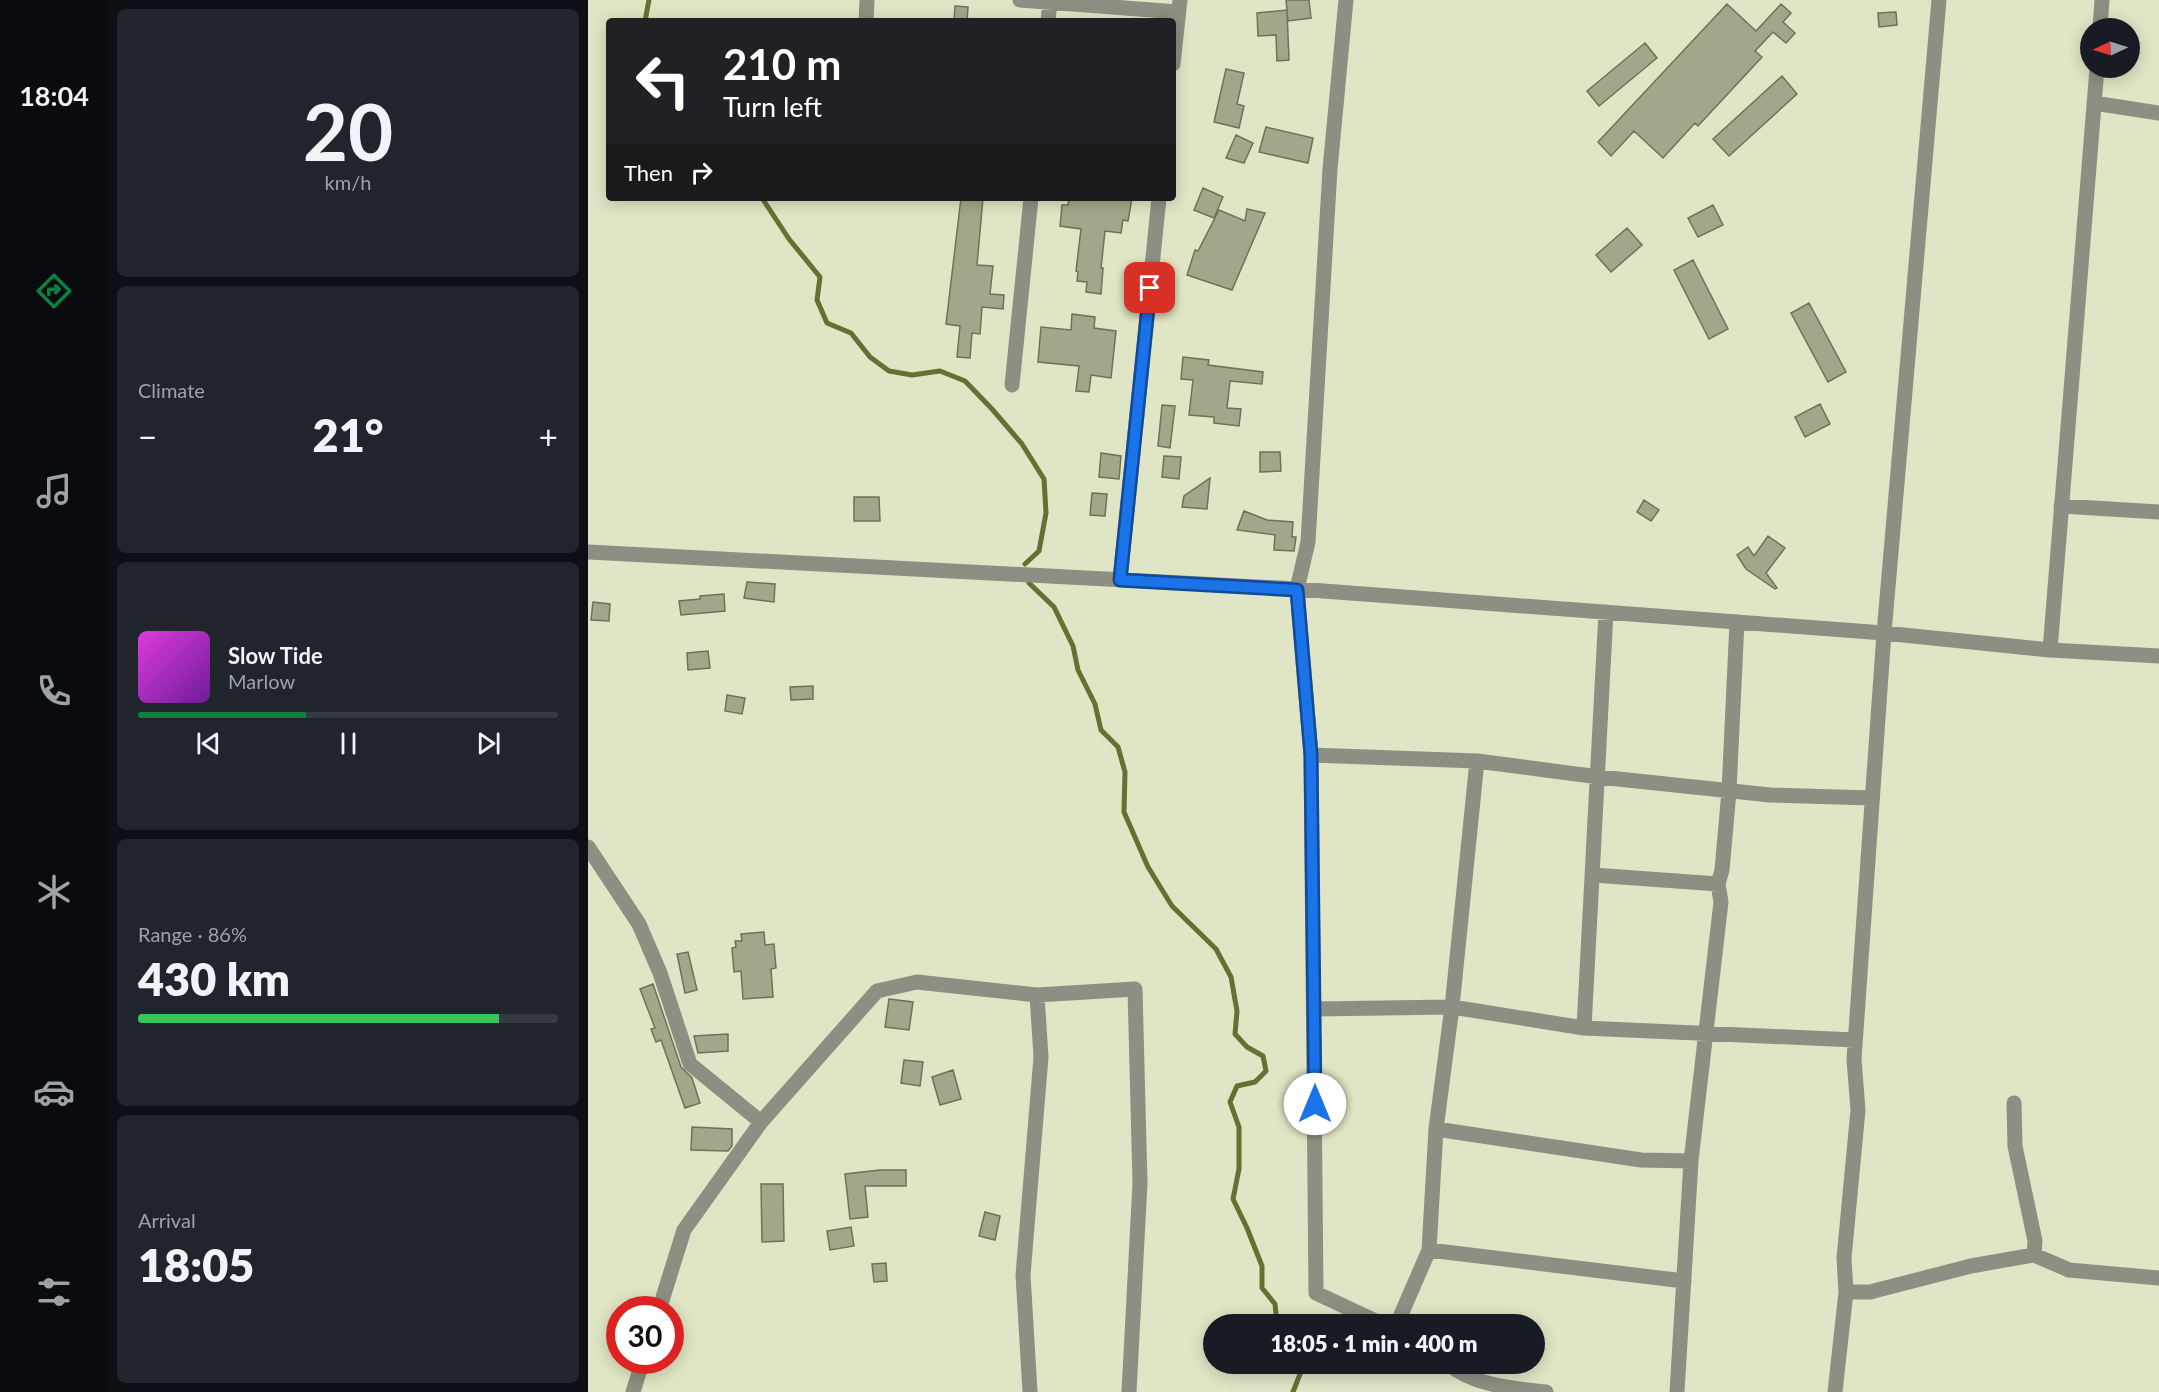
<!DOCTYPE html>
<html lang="en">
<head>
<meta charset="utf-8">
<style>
	:root { --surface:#171b24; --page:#20242c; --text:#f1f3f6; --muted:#9ea1a6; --line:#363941; --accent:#0b8043 }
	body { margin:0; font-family:Lato,sans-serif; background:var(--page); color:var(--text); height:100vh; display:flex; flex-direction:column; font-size:22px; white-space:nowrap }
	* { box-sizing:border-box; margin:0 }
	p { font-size:20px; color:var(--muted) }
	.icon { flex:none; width:33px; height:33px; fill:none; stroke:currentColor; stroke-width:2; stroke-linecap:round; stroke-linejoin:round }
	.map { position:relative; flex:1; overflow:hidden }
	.panel { display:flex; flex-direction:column; gap:9px; padding:9px; background:#0d0f14; width:480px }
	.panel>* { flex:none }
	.banner { position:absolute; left:18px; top:18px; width:570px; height:183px; border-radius:6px; box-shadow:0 3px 15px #0003; background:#202124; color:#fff; overflow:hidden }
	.needle { width:39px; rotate:266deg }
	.buttons { position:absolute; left:1492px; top:18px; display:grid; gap:12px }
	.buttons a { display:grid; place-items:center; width:60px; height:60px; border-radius:50%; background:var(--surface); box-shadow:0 3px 15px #0003; font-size:30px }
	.speed { position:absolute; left:18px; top:1296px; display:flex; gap:12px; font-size:30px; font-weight:700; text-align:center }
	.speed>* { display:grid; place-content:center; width:78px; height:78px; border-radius:50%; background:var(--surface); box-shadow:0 3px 15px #0003; line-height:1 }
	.speed .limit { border:9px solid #d22; background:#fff; color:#111 }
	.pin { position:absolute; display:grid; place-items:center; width:51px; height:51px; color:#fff; margin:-26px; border-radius:12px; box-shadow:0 3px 9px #0006 }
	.me { position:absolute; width:66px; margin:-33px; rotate:0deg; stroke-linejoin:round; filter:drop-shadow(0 0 4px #0008) }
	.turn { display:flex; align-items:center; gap:21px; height:126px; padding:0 18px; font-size:27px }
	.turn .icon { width:78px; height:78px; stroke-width:2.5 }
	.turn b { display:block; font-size:42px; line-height:51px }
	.then { display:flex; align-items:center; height:57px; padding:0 18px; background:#0003; gap:12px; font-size:22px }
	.big { font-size:45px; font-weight:800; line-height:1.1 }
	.panel .card { flex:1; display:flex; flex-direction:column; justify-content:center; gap:9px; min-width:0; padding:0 21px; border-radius:9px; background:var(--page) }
	.panel .dial { align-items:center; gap:0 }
	.dial b { font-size:78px; line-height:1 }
	.song { display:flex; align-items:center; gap:18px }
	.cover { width:72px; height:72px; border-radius:9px; background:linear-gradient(135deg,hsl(300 70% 55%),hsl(280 70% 35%)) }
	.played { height:6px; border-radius:3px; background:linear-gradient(90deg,var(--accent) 40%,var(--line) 40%) }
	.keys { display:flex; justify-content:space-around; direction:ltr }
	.heat { display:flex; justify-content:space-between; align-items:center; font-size:33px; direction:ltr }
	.charge { height:9px; border-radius:4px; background:linear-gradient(90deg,#34c759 86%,var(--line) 0) }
	.trip { position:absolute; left:615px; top:1314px; width:342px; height:60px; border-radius:30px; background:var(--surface); box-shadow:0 3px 15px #0003; font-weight:800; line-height:60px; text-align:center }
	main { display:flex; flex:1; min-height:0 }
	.dock { display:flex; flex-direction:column; width:108px; justify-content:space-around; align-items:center; background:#090b0e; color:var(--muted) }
	.dock .icon { width:42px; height:42px }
	.dock .current { color:var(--accent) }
	.dock b { font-size:27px; color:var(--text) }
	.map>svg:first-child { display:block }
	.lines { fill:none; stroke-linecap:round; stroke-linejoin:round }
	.stream { stroke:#676f33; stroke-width:5 }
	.building { fill:#a3a789; stroke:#6e7256; stroke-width:1.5 }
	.minor { stroke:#8d8f82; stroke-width:15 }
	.route-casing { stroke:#114b97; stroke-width:15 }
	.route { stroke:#1a73e8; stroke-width:10 }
</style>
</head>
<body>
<main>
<nav class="dock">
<b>18:04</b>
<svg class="icon current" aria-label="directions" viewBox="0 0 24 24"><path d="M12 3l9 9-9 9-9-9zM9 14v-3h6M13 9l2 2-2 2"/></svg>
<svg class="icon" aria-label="music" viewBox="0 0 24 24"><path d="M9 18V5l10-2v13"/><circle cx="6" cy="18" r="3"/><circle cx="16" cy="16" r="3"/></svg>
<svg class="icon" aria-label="phone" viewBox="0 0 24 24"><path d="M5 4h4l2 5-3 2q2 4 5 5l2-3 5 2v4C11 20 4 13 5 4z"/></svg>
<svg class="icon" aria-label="climate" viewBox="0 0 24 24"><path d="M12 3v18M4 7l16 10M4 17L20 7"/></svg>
<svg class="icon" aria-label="car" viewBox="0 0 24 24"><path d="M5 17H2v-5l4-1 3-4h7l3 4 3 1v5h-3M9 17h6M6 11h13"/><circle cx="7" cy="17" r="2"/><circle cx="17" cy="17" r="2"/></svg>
<svg class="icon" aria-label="filters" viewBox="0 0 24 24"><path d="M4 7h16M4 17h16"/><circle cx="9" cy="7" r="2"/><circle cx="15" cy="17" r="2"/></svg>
</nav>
<section class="panel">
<div class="card dial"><b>20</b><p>km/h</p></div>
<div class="card"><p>Climate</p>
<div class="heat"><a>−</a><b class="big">21°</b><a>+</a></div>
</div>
<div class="card">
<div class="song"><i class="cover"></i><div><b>Slow Tide</b><p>Marlow</p></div></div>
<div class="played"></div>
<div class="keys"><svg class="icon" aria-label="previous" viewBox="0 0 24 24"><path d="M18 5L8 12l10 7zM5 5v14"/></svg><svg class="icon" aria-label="pause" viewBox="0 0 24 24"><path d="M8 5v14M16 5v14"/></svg><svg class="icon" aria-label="next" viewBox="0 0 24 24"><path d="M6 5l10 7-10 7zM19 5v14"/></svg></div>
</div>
<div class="card"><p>Range · 86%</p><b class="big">430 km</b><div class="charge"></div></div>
<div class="card"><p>Arrival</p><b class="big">18:05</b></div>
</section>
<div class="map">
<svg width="1571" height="1392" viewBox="0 0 1571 1392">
	<rect width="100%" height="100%" fill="#e0e5c5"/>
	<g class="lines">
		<!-- stream -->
		<path class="stream" d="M 57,21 L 61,0
			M 174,198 L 201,239 L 232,277 L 229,300 L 239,323 L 263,333 L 282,357 L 301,371 L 324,375 L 352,371 L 377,381 L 404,409 L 434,444 L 456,479 L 458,513 L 451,551 L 437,564
			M 441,583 L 466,607 L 485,646 L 490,670 L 507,704 L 513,730 L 530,747 L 537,772 L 536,812 L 560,867 L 584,906 L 628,949 L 643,977 L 649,1011 L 647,1034 L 659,1047 L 675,1056 L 678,1071 L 667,1082 L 649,1086 L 642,1102 L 651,1127 L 651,1169 L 645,1199 L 659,1228 L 674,1266 L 674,1288 L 687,1304 L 689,1324
			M 705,1392 L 716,1364"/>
	</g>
	<!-- building -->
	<path class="building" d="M 698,0 L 721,0 L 723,18 L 700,21 Z
		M 1139,4 L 1168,31 L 1193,4 L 1203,13 L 1195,22 L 1207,33 L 1198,43 L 1185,32 L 1167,51 L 1174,57 L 1110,126 L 1107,123 L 1075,158 L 1046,131 L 1023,156 L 1010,142 Z
		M 367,6 L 380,7 L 379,21 L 366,21 Z
		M 699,10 L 701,60 L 689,61 L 688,35 L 670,36 L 669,13 Z
		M 1308,12 L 1309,25 L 1291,27 L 1290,13 Z
		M 1057,43 L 1069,58 L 1011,106 L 999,91 Z
		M 638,69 L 656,73 L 649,104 L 656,106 L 651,128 L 626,122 Z
		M 1194,76 L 1209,94 L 1141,156 L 1125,139 Z
		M 678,127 L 725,138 L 720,163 L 671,152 Z
		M 648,135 L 665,143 L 656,163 L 638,158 Z
		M 615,188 L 635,197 L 626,218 L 606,210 Z
		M 373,198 L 395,198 L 389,265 L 405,266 L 402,294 L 416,295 L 415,309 L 394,307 L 392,334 L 384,333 L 382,358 L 369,357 L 372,326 L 358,324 Z
		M 481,198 L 544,198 L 540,221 L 535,220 L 533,233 L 517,231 L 513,268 L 515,268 L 513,294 L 498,292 L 499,282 L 489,281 L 490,272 L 488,271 L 493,229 L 472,226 L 474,205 L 480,205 Z
		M 1125,205 L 1135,225 L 1110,237 L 1100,218 Z
		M 659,209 L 677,213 L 644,290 L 599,275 L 607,250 L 610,251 L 631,210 L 657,221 Z
		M 1039,228 L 1054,245 L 1023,272 L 1008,255 Z
		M 1105,260 L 1140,329 L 1121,339 L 1086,270 Z
		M 1221,303 L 1258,372 L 1240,382 L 1203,313 Z
		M 484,314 L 507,317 L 506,328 L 528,331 L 523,378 L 503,375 L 501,392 L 488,391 L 491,366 L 450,362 L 453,327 L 483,330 Z
		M 595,357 L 621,360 L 620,365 L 675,372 L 674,384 L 642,381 L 639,408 L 653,409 L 651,426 L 626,423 L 626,417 L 601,415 L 605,380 L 593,379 Z
		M 1232,404 L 1242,424 L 1217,437 L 1207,417 Z
		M 574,405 L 587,406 L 582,448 L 570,446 Z
		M 672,452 L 692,452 L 693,471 L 672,472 Z
		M 513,453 L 533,456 L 531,479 L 511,477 Z
		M 576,456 L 593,457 L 591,479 L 574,477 Z
		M 622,478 L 619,509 L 594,507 L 596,496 Z
		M 504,493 L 519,494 L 517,516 L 502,515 Z
		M 266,497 L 291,497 L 292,521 L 266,521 Z
		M 1056,500 L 1071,510 L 1063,521 L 1049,512 Z
		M 656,511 L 679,520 L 705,522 L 704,537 L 708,537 L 706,551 L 686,550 L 687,535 L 649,530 Z
		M 1180,536 L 1197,548 L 1178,573 L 1189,588 L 1187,589 L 1158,569 L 1149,555 L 1160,547 L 1166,556 Z
		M 159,582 L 187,584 L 186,602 L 156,598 Z
		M 136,594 L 137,611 L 93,615 L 91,601 L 112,599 L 112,596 Z
		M 5,602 L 22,604 L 21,621 L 3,620 Z
		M 120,651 L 122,668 L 100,670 L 99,653 Z
		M 225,686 L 225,699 L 203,700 L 202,687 Z
		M 139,695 L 157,698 L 154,714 L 137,711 Z
		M 176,932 L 177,945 L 186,944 L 188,968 L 183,969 L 185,997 L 155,999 L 153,971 L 146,972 L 144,948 L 148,947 L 147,941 L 154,941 L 153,934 Z
		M 100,952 L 109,990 L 97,993 L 89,954 Z
		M 65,984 L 93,1067 L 104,1078 L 112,1103 L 97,1108 L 73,1040 L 68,1042 L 63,1029 L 67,1028 L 52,989 Z
		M 301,999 L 325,1002 L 321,1030 L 297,1027 Z
		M 140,1034 L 140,1051 L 110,1053 L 106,1036 Z
		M 316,1060 L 335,1062 L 332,1086 L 313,1083 Z
		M 365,1070 L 373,1099 L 352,1105 L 344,1077 Z
		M 104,1127 L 144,1129 L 144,1146 L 140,1151 L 103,1150 Z
		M 292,1170 L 318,1170 L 318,1186 L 277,1186 L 280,1217 L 262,1219 L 257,1174 Z
		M 173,1184 L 195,1184 L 196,1241 L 174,1242 Z
		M 397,1212 L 412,1216 L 407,1240 L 391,1236 Z
		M 263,1227 L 266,1246 L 242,1250 L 239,1231 Z
		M 298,1263 L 299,1281 L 286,1282 L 284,1264 Z"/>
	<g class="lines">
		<!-- minor -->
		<path class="minor" d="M 432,0 L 590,12
			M 758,0 L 742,169 L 720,542 L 709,589 L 723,755 L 728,1293 L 794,1324
			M 278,21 L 279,0
			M 460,21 L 462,2
			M 1512,28 L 1514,0
			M 585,64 L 592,0
			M 1506,103 L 1571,113
			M 424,385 L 443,198
			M 1473,506 L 1571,512
			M 0,552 L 709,589 L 1296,633 L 1462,650 L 1571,656
			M 532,580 L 571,198
			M 1462,650 L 1509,68
			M 723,755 L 889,761 L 1011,777 L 1182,795 L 1284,798
			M 0,847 L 51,924 L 72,973 L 102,1064 L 173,1122
			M 1005,875 L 1130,884
			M 727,1009 L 864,1007 L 996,1028 L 1267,1040
			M 996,1028 L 1018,612
			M 1426,1103 L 1427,1146 L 1447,1241 L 1446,1255
			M 848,1129 L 1053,1160 L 1103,1161
			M 841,1250 L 1096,1281
			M 1258,1292 L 1282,1292 L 1383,1266 L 1446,1255 L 1481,1270 L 1571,1278
			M 71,1310 L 96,1230 L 173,1122 L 289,991 L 329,982 L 449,995 L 547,989 L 552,1183 L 541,1392
			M 809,1324 L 841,1250 L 848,1129 L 864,1007 L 889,761
			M 860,1364 C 887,1386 924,1388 958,1392
			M 45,1392 L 55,1360
			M 442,1392 L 435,1275 L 453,1057 L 449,995
			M 1089,1392 L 1103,1161 L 1133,902 L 1130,884 L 1134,870 L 1141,791 L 1149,622
			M 1247,1392 L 1258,1292 L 1256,1258 L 1270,1110 L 1266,1059 L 1296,633 L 1351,0"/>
	</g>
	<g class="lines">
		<defs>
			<path id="route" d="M 562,288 L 532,580 L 709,590 L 723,755 L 727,1104"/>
		</defs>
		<!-- route casing -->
		<use href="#route" class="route-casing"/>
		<!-- route -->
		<use href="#route" class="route"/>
	</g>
</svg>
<div class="buttons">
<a><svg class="needle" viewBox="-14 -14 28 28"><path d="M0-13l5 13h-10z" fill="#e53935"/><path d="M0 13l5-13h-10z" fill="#9ea1a6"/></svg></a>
</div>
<div class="speed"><div class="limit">30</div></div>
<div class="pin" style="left:562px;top:288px;background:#d93025"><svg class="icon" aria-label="arrive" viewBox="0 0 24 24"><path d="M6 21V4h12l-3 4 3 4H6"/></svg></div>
<svg class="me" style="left:727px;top:1104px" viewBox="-20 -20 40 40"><circle r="19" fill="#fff"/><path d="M0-13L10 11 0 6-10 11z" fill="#1a73e8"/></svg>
<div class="trip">18:05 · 1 min · 400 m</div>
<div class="banner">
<div class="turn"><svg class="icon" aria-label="left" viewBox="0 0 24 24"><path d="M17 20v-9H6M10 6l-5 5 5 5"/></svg><div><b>210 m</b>Turn left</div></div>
<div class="then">Then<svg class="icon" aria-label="right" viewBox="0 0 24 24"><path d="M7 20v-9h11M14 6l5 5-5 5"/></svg></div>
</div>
</div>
</main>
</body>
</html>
